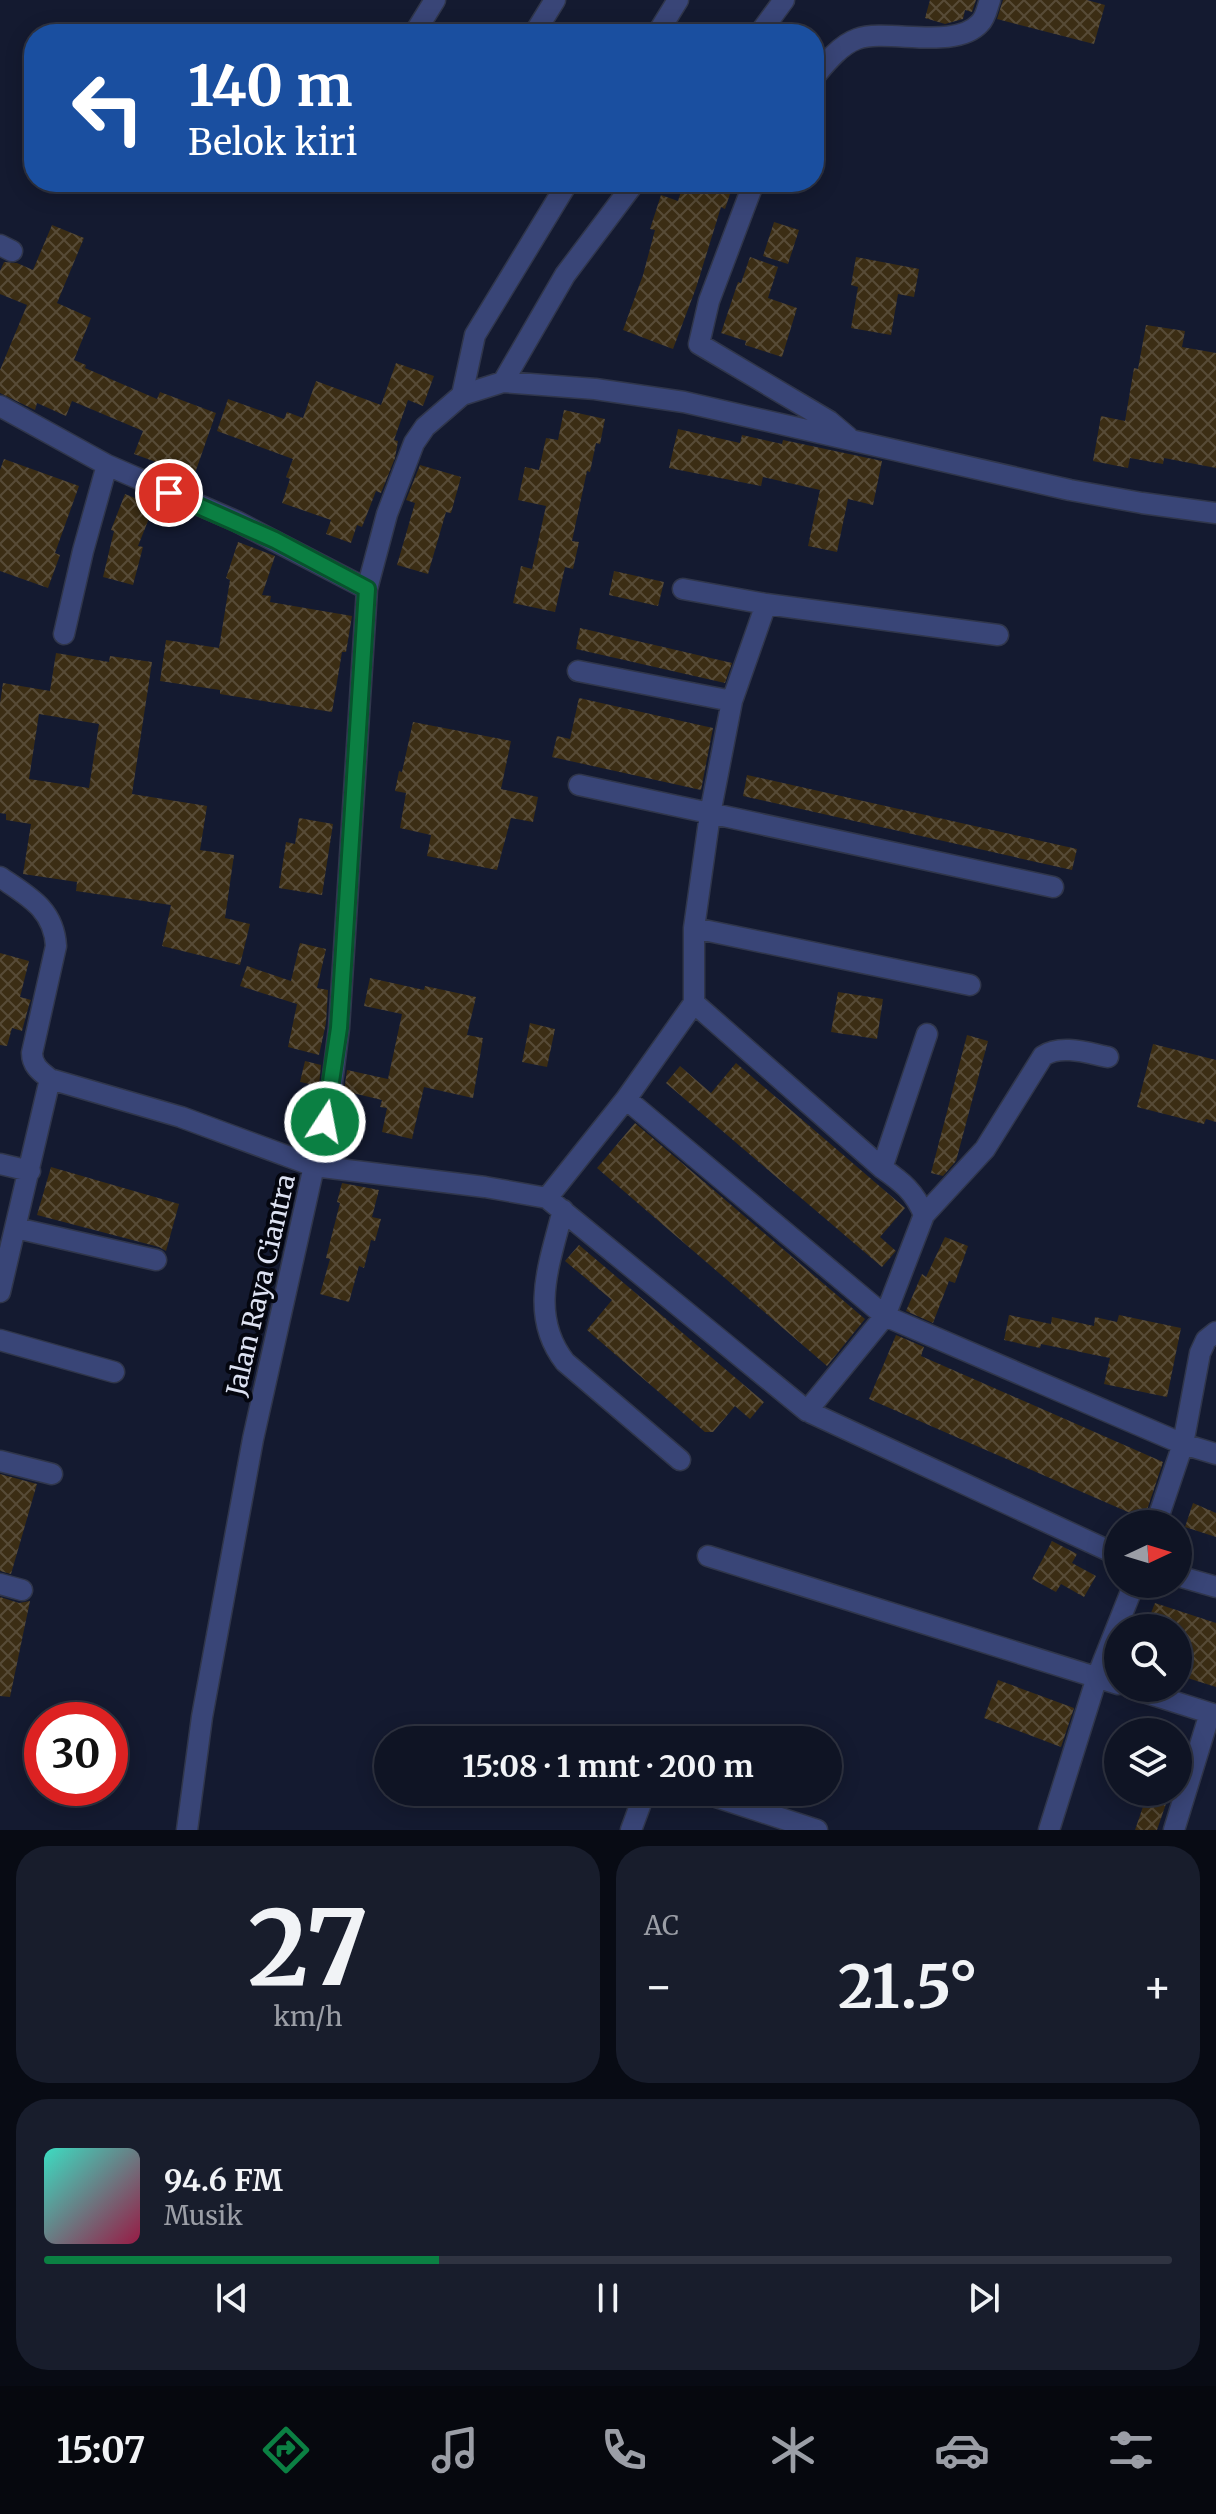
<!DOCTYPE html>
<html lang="id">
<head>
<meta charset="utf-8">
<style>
	:root { --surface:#0f1424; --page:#181d2c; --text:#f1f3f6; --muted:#9b9ea6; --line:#2f3341; --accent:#0b8043 }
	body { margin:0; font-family:Merriweather,serif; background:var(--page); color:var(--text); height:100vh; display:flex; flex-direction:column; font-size:30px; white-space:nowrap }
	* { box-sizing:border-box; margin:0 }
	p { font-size:26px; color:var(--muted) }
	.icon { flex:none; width:44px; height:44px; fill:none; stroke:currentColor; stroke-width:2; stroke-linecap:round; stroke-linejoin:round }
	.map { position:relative; height:1830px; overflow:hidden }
	.drawer { display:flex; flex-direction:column; gap:16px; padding:16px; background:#080b14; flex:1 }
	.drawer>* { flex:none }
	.guide { position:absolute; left:24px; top:24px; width:800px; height:168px; border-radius:32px; box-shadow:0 4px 20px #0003,0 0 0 2px var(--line); background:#1a4fa0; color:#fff; overflow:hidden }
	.needle { width:52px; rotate:86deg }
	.fabs { position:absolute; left:1104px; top:1510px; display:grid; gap:16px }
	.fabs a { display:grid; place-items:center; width:88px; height:88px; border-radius:50%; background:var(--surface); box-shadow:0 4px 20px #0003,0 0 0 2px var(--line); font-size:40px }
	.speed { position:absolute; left:24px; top:1702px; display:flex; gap:16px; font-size:40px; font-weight:700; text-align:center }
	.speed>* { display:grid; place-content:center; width:104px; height:104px; border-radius:50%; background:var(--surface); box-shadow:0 4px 20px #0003,0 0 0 2px var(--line); line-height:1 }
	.speed .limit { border:12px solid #d22; background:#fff; color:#111 }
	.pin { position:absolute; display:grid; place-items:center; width:68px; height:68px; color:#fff; margin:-34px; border:4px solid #fff; border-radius:50%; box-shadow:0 2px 8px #0007 }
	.me { position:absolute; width:88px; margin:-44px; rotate:11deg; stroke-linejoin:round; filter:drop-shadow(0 0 6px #0008) }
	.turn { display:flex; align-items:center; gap:28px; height:168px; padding:0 32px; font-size:36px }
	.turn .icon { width:104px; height:104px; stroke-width:2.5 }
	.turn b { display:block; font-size:56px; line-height:68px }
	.big { font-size:60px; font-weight:700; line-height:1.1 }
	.drawer .tile { flex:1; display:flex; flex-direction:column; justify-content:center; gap:12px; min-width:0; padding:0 28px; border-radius:32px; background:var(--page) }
	.drawer .dial { align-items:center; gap:0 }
	.dial b { font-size:104px; line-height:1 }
	.song { display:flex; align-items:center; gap:24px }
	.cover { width:96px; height:96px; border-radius:12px; background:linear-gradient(135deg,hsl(170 70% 55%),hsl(340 70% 35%)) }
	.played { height:8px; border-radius:4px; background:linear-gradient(90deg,var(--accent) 35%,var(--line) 35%) }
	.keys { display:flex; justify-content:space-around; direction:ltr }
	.heat { display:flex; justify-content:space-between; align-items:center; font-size:44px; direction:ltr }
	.drawer .tiles { flex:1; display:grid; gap:16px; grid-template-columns:1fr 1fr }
	.tile:last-child { grid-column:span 2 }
	.trip { position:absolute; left:374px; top:1726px; width:468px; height:80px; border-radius:40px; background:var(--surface); box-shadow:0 4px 20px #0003,0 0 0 2px var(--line); font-weight:700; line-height:80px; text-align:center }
	.dock { display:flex; height:128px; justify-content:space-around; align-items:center; background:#06080e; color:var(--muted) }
	.dock .icon { width:56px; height:56px }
	.dock .on { color:var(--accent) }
	.dock b { font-size:36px; color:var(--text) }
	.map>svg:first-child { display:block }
	.building { fill:url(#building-cross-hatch); fill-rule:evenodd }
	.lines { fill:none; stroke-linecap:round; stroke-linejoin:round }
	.minor-casing { stroke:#30364b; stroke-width:23 }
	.minor { stroke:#394577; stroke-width:20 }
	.route-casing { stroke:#07532c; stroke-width:20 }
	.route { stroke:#0b8043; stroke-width:14 }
	.labels { text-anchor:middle; stroke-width:8; stroke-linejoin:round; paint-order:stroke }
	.street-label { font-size:26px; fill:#dde2f2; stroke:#04060f }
</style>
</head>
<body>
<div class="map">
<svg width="1216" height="1830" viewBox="0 0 1216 1830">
	<defs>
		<pattern id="building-cross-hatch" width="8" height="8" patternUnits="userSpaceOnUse" patternTransform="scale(2)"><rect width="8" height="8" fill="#3b2d14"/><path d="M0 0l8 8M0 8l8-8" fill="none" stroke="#574b37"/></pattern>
	</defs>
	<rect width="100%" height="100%" fill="#141a30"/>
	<!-- building -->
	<path class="building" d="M 930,0 L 976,0 L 972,12 L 965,10 L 963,19 L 945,24 L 925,18 Z
		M 1003,0 L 1087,0 L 1105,5 L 1094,44 L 997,19 Z
		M 684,182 L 734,182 L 725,209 L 721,207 L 696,288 L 673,349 L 623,330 L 643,275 L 655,230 L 650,229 L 661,195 L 678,201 Z
		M 774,222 L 799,230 L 788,264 L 763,256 Z
		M 52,225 L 84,238 L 57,303 L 91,318 L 74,360 L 86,365 L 85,368 L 157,399 L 160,392 L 216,413 L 194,476 L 134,454 L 143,431 L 72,401 L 66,416 L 37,403 L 35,410 L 0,393 L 0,370 L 27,305 L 0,294 L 0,271 L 4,262 L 17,263 L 33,270 Z
		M 750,257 L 778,267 L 768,298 L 797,308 L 782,357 L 745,345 L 746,341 L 721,333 L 738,282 L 741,283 Z
		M 856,257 L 919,269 L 914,297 L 898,294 L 891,335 L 851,328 L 858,287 L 851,285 Z
		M 1146,325 L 1185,331 L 1182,347 L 1216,353 L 1216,468 L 1164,458 L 1163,464 L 1130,458 L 1128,468 L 1093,461 L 1101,416 L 1125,421 L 1134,368 L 1138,369 Z
		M 396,363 L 434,376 L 423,406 L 408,400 L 394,440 L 398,441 L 395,458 L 381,493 L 376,491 L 362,527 L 357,525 L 351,543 L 326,534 L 331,520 L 282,503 L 290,479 L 286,477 L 293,459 L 217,431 L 228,399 L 284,419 L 287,412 L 303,418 L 316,381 L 381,405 Z
		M 564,410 L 605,419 L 600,444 L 596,443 L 590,472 L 587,471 L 572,541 L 579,542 L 573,569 L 565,567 L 555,612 L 513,603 L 521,566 L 532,569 L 546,506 L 518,500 L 525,467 L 539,470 L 546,438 L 558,440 Z
		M 678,429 L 740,443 L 742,435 L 782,444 L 783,440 L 882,461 L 873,505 L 848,499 L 837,552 L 808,546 L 820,490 L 763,477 L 761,486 L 669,468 Z
		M 4,459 L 79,486 L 55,553 L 60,555 L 48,588 L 0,571 L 0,470 Z
		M 420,465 L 461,477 L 451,513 L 446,512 L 428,574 L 397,565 L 415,503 L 406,500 Z
		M 125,494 L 154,506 L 138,546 L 143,547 L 133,585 L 103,577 L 114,531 L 111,530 Z
		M 238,542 L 275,556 L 262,595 L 271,596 L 270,602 L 352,616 L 346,652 L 342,652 L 332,712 L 220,694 L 220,690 L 160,681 L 166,640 L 219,648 L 230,580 L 226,578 Z
		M 614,571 L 664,582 L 658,606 L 609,595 Z
		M 580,628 L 659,646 L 732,663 L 725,683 L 576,649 Z
		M 56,653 L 109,662 L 110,656 L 152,662 L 132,794 L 207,806 L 200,850 L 234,855 L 225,918 L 250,924 L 240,965 L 162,946 L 171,905 L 76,891 L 77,882 L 23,874 L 31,824 L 6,820 L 6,814 L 0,813 L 0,703 L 3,683 L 50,691 ZM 39,714 L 99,724 L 89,788 L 29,779 Z
		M 579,698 L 713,728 L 701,790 L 552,757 L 557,736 L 570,739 Z
		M 413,722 L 511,741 L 501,789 L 538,797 L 533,822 L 511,818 L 497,870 L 427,856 L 431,835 L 400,828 L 406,793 L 395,791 L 399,771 L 402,772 Z
		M 747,775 L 1077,849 L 1072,870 L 743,796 Z
		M 299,818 L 333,824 L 322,895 L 279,888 L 286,842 L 295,844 Z
		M 300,943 L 326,949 L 317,988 L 328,990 L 326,1023 L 319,1055 L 288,1047 L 297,1004 L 240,986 L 247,966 L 291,981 Z
		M 0,953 L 29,961 L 20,997 L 31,1000 L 29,1005 L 22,1031 L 12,1028 L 7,1046 L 0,1045 Z
		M 370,978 L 424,990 L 425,986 L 476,997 L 467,1035 L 483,1038 L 473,1098 L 424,1087 L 412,1139 L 382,1132 L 387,1108 L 380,1107 L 382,1100 L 344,1091 L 347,1070 L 388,1079 L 402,1014 L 364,1006 Z
		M 838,992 L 883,999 L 877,1039 L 831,1032 Z
		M 530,1023 L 555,1029 L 547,1067 L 522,1062 Z
		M 967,1035 L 988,1041 L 956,1161 L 943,1176 L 931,1173 Z
		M 1153,1044 L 1216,1060 L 1216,1122 L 1206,1119 L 1204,1124 L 1137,1107 Z
		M 305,1061 L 321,1065 L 319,1086 L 300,1082 Z
		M 736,1063 L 905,1208 L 880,1237 L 896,1251 L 882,1267 L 666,1083 L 680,1066 L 711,1093 Z
		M 635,1123 L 865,1319 L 827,1366 L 597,1168 Z
		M 51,1167 L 179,1204 L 166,1251 L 159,1247 L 37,1215 Z
		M 342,1183 L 379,1190 L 372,1217 L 381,1219 L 375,1241 L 371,1240 L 364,1268 L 359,1266 L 349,1302 L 320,1294 L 330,1259 L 326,1258 L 340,1203 L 337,1202 Z
		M 945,1237 L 968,1246 L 955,1283 L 949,1281 L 933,1323 L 906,1311 L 922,1274 L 926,1277 Z
		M 579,1245 L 764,1402 L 750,1419 L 735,1406 L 713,1432 L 705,1432 L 587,1330 L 612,1300 L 565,1261 Z
		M 1009,1315 L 1051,1324 L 1052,1317 L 1094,1326 L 1095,1317 L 1117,1322 L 1119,1315 L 1181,1328 L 1167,1397 L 1104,1384 L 1110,1358 L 1041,1344 L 1040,1348 L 1004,1340 Z
		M 896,1335 L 924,1347 L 921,1356 L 1163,1462 L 1144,1519 L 869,1399 Z
		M 0,1474 L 37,1484 L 11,1574 L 0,1571 Z
		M 1193,1503 L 1216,1513 L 1216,1537 L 1185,1527 Z
		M 1052,1541 L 1077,1554 L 1072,1563 L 1096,1576 L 1084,1597 L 1061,1584 L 1056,1592 L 1032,1579 Z
		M 0,1597 L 19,1603 L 30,1601 L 10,1697 L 0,1696 Z
		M 1155,1603 L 1216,1623 L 1216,1687 L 1178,1675 L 1178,1628 L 1162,1628 L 1147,1623 Z
		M 998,1680 L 1074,1708 L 1061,1747 L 984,1718 Z
		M 1148,1792 L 1170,1792 L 1157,1830 L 1135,1830 Z"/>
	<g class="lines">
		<defs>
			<path id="minor" d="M 414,34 L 435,0
				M 534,34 L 555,0
				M 657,34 L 678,0
				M 759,34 L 784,0
				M 814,77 C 825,64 840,45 857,39 C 887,28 955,51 980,23 C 986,17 987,8 990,0
				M 754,182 L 709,301 L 699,344 L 829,421 L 848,437
				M 0,245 L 12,251
				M 503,382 L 565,275 L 635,182
				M 462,395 L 475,335 L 568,182
				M 0,406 L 107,465 L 236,521 L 367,589
				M 683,589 L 766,604 L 998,635
				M 766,604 L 732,701 L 710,814 L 694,928 L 694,1003 L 882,1168 C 902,1182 915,1192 924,1215 L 885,1316 L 807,1411
				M 64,634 L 83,551 L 107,465
				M 578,671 L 732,701
				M 579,785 L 1053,887
				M 0,877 C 28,896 54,909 56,946 L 32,1053 C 32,1066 41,1072 50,1079 L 181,1117 L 314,1166 L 253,1439 L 202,1717 L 187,1830
				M 694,928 L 970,985
				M 626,1099 L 885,1316 L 1183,1444 L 1216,1454
				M 0,1164 L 30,1171
				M 882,1168 L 927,1034
				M 547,1198 L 626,1099 L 694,1003
				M 563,1210 C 550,1262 528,1315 565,1362 L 680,1460
				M 924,1215 L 985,1149 L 1043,1056 C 1061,1044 1088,1053 1108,1057
				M 16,1228 L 156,1260
				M 0,1292 L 50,1079
				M 0,1340 L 114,1372
				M 0,1461 L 52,1474
				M 1156,1524 L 1183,1444 L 1200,1353 L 1206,1340 L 1216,1332
				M 1118,1555 L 807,1411 L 547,1198 L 485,1187 L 314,1166 L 330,1099 L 339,1028 L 367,589 L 387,514 L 414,443 L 425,427 L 462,395 L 503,382 L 595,389 L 684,402 L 1070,490 L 1142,503 L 1216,513
				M 708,1556 L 1118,1684
				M 1178,1576 L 1216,1587
				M 0,1584 L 22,1590
				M 1131,1688 L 1216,1715
				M 701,1792 L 817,1830
				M 631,1830 L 645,1792
				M 1049,1830 L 1097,1677 L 1134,1584
				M 1174,1830 L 1210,1713"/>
		</defs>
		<!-- minor casing -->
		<use href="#minor" class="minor-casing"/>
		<!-- minor -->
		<use href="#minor" class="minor"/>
	</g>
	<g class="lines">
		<defs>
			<path id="route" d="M 169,493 L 275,540 L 367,589 L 339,1028 L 325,1122"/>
		</defs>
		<!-- route casing -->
		<use href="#route" class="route-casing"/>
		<!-- route -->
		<use href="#route" class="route"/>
	</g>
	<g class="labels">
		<!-- street labels -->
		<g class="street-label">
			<text transform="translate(261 1285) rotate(-77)" y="9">Jalan Raya Ciantra</text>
		</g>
	</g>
</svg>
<div class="fabs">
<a><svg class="needle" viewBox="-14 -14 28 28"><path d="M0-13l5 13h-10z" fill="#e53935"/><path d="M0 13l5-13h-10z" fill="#9b9ea6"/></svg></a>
<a><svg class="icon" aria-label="search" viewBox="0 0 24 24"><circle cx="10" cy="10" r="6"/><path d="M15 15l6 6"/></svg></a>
<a><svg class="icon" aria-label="layers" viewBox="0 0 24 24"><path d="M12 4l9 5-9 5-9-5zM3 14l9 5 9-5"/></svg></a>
</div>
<div class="speed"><div class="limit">30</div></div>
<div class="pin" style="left:169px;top:493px;background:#d93025"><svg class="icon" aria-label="arrive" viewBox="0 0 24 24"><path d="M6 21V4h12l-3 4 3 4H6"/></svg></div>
<svg class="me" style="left:325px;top:1122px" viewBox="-20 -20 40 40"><circle r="17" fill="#0b8043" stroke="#fff" stroke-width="3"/><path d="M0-11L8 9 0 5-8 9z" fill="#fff"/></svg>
<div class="trip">15:08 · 1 mnt · 200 m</div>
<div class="guide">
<div class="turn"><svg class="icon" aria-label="left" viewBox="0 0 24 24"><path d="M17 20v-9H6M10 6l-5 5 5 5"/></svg><div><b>140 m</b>Belok kiri</div></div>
</div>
</div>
<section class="drawer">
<div class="tiles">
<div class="tile dial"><b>27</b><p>km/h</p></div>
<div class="tile"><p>AC</p>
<div class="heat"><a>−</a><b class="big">21.5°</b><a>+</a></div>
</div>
<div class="tile">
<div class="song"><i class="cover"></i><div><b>94.6 FM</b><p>Musik</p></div></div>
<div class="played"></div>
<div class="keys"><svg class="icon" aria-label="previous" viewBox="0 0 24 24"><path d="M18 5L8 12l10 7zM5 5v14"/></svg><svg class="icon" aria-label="pause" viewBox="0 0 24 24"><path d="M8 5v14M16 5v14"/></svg><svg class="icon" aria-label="next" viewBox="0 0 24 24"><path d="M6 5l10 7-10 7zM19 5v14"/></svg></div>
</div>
</div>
</section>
<nav class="dock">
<b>15:07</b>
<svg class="icon on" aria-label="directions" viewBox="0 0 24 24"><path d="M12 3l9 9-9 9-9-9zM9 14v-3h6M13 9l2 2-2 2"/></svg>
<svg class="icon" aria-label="music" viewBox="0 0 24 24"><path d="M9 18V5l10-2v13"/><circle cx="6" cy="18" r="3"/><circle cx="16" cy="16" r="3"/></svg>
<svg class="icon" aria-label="phone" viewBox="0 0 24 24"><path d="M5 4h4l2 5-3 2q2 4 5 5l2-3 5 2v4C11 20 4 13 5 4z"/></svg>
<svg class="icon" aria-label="climate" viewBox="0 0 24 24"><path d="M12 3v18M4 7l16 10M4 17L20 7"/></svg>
<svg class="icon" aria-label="car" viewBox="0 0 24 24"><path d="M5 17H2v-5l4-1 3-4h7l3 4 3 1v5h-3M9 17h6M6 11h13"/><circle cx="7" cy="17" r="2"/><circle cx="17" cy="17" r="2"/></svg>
<svg class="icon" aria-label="filters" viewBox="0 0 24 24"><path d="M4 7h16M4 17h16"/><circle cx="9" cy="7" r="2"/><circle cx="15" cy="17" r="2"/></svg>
</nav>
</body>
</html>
